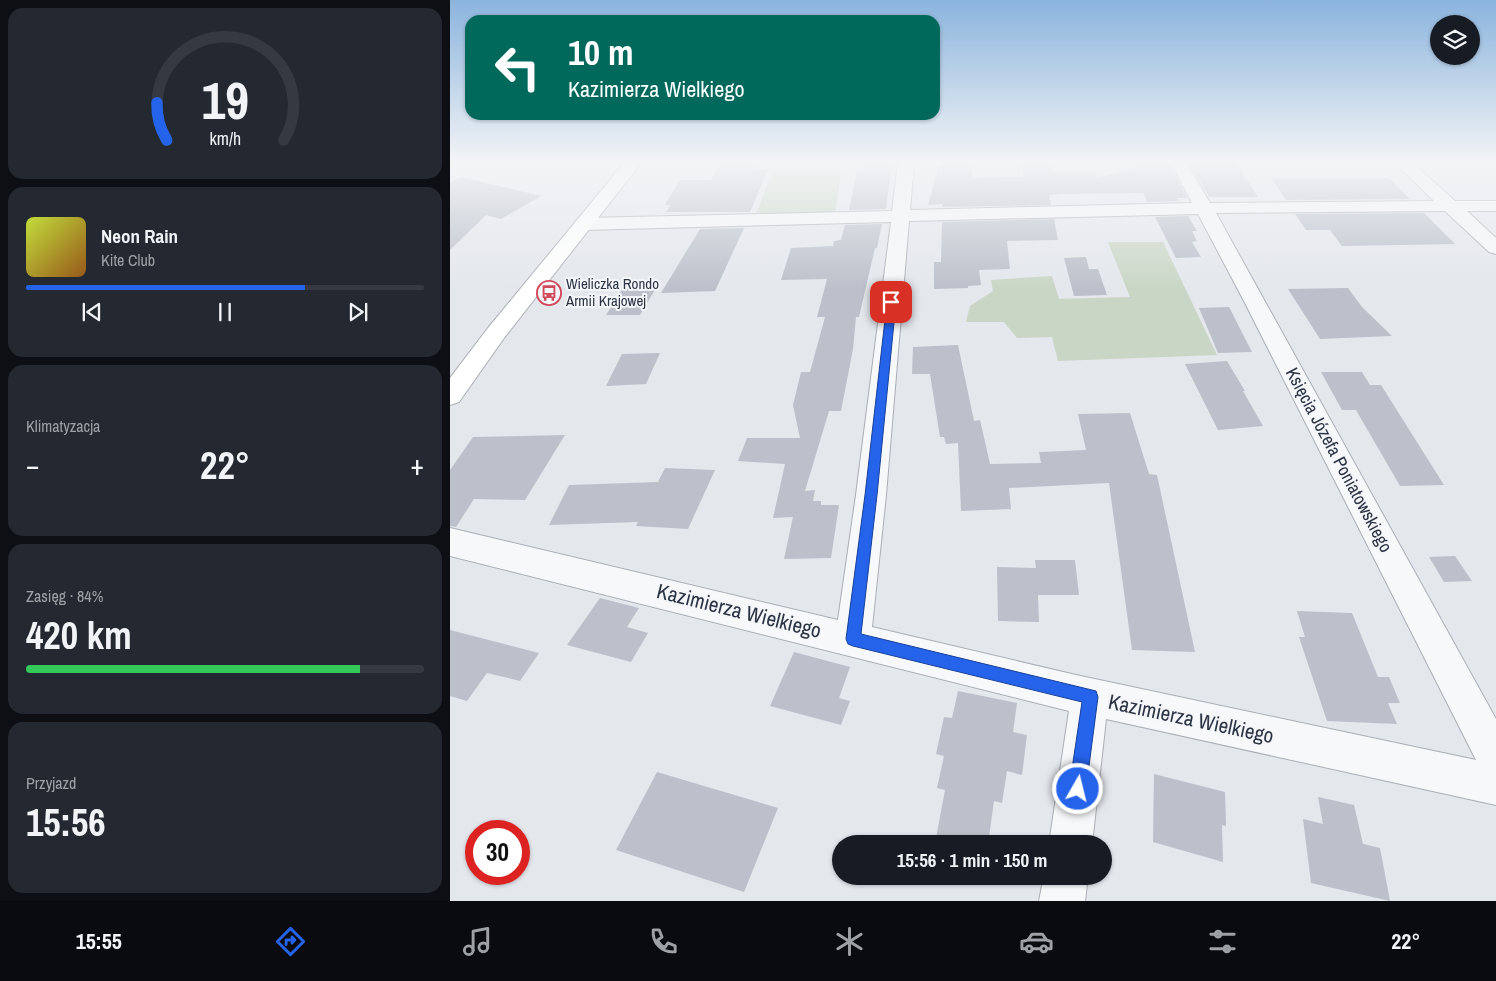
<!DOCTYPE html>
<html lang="pl">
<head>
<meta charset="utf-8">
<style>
	:root { --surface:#171b24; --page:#242831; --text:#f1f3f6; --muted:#9ea1a6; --line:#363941; --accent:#2563eb }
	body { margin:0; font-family:"Archivo Narrow",sans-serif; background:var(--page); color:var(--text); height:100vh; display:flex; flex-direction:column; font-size:19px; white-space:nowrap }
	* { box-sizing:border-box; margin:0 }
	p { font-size:16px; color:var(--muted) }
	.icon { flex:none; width:28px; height:28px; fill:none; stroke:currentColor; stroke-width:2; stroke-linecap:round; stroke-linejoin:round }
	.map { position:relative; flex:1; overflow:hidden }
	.panel { display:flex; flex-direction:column; gap:8px; padding:8px; background:#0d0f14; width:450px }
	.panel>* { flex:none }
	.hud { position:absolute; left:15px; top:15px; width:475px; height:105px; border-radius:15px; box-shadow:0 1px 4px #0004; background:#00695c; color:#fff; overflow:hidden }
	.controls { position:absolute; left:980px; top:15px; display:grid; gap:10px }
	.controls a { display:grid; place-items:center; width:50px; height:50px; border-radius:50%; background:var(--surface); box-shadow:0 1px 4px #0004; font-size:25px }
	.speed { position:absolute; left:15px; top:820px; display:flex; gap:10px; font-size:25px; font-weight:700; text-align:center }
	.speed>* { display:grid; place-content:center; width:65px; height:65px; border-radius:50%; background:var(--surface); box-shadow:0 1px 4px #0004; line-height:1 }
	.speed .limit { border:8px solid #d22; background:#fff; color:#111 }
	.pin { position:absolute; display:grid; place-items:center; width:42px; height:42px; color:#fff; margin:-21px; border-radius:10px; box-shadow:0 2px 8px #0006 }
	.me { position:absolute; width:55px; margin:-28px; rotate:8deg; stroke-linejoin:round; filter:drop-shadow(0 0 4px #0008) }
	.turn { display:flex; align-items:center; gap:18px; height:105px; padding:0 20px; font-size:22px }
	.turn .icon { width:65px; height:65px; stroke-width:2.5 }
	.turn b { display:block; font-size:35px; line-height:42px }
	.big { font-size:38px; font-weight:700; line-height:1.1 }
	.panel .card { flex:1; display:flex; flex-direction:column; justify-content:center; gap:8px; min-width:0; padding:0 18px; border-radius:15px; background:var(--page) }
	.panel .dial { align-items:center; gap:0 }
	.dial svg { height:130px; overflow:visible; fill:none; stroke:var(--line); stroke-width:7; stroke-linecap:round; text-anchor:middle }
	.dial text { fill:var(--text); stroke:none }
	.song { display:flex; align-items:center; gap:15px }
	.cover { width:60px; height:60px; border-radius:8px; background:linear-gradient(135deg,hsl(70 70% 55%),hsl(30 70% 35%)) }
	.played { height:5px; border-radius:2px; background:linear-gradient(90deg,var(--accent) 70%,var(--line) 70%) }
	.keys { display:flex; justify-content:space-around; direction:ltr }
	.heat { display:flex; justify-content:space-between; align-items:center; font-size:28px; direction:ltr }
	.charge { height:8px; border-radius:4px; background:linear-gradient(90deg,#34c759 84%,var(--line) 0) }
	.trip { position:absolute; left:382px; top:835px; width:280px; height:50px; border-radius:25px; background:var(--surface); box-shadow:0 1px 4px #0004; font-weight:700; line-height:50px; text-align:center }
	.tab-bar { display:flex; height:80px; justify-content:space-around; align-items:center; background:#090b0e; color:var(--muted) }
	.tab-bar .icon { width:35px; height:35px }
	.tab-bar .on { color:var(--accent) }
	.tab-bar b { font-size:22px; color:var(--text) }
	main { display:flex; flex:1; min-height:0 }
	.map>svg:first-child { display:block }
	.green { fill:#c9d6c5 }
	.building { fill:#bbc0ca }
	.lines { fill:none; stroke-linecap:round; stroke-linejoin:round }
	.street-casing { stroke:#a9aeb7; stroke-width:2 }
	.secondary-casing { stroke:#a9aeb7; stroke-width:2 }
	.street { fill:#f7f8fa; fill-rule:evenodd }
	.secondary { fill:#fff; fill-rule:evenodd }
	.route { fill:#2563eb; stroke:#184099 }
	.labels { text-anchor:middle; stroke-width:4; stroke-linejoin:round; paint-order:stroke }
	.far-poi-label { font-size:15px; fill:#2b3445; stroke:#f4f6f9; text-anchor:start }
	.street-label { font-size:18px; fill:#2b3445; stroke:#f4f6f9 }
	.near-street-label { font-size:21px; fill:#2b3445; stroke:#f4f6f9 }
</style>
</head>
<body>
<main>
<section class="panel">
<div class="card dial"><svg viewBox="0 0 100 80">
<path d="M14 69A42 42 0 1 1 86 69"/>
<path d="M14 69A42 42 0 0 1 8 46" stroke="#2563eb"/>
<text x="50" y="56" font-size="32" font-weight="700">19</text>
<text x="50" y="72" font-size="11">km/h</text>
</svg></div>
<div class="card">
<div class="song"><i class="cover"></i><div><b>Neon Rain</b><p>Kite Club</p></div></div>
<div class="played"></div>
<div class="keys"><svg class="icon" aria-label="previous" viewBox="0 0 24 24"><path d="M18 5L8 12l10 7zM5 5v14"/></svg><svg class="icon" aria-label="pause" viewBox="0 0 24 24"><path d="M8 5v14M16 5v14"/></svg><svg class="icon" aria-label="next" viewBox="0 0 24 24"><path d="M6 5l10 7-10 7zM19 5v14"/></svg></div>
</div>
<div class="card"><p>Klimatyzacja</p>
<div class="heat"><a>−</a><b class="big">22°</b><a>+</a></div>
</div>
<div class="card"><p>Zasięg · 84%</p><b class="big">420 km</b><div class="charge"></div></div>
<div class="card"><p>Przyjazd</p><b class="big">15:56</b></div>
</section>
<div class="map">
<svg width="1046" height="901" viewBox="0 0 1046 901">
	<rect width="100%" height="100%" fill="#e4e7ec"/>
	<!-- green -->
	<path class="green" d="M 326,163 L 393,163 L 385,212 L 306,214 Z
		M 658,242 L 713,242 L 767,355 L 608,361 L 602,337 L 567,338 L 554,322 L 516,322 L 520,306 L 543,291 L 541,280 L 602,276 L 609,299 L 680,297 Z"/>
	<!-- building -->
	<path class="building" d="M 270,163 L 305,163 L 303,169 L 318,170 L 300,212 L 216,212 L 221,205 L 215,205 L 230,180 L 261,180 Z
		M 414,163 L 442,163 L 436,209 L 399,210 L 407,171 L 412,171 Z
		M 493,163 L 521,163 L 522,178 L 574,177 L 571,163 L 601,163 L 600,172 L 645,172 L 647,178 L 687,167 L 686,163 L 719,163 L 737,198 L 727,198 L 730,201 L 697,202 L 693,193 L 611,194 L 599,195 L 601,205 L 492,207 L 493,204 L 478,205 L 489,166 L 493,166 Z
		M 739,163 L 786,163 L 808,197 L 759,197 Z
		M 11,177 L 91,196 L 51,219 L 36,215 L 0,250 L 0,182 Z
		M 822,178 L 939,178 L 960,199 L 836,200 Z
		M 974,213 L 1005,244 L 892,246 L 880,230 L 856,230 L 845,214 Z
		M 738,216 L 747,231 L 742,231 L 747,241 L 742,242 L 751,257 L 726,258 L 705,217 Z
		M 604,219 L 608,240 L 557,241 L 560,269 L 529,270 L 531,285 L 518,286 L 518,288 L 484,289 L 484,262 L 491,262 L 492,222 Z
		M 432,224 L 427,248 L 425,248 L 409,317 L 406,317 L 403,349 L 391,411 L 379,411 L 355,491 L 365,490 L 363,501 L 371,501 L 371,505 L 389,505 L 381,558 L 334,559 L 343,517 L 323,518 L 335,464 L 288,461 L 297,438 L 350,438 L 343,405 L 351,372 L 360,372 L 375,317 L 367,317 L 377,279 L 331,280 L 341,248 L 383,246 L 384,241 L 391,240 L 395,225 Z
		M 294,228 L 265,291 L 211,293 L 250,229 Z
		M 636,257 L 639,269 L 648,269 L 657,295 L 624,296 L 614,258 Z
		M 173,288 L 206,288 L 190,315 L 156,315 Z
		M 898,288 L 912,307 L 942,336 L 870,339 L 838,289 Z
		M 779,307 L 802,352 L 768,353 L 749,308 Z
		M 508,345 L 524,421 L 530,420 L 540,464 L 591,463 L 589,452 L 636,450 L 628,414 L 680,413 L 699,474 L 707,475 L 745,652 L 682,650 L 659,483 L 559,488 L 561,509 L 511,511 L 508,443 L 496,444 L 494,437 L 490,437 L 480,374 L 462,374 L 463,347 Z
		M 210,353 L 196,384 L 156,386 L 172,354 Z
		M 777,361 L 795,391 L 793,391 L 813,426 L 768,430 L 735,364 Z
		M 871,372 L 912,372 L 920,385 L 931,385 L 994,485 L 950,486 L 906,410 L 892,410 Z
		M 115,435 L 75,500 L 24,499 L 6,527 L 0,526 L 0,470 L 23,437 Z
		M 215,468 L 265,470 L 238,529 L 186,526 L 188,522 L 99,525 L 119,485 L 208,482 Z
		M 1005,556 L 1022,581 L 994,582 L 979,557 Z
		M 585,560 L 625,560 L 629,595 L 588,595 L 589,622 L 548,621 L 547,567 L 586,568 Z
		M 150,598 L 189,608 L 177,627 L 198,633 L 181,662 L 117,645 Z
		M 847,611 L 902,613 L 928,677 L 939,677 L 950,703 L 938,703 L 947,724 L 877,721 L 849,637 L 855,637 Z
		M 0,630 L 89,653 L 70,681 L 37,673 L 17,701 L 0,696 Z
		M 344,652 L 400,667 L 389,698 L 400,701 L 391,725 L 320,706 Z
		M 508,691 L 567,703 L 563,732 L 577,735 L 572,775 L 557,771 L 552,803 L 544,801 L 538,844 L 511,844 L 486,838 L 495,790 L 487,788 L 494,756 L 486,754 L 494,717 L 502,718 Z
		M 207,772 L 328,808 L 294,892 L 166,850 Z
		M 704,774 L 775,792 L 776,826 L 772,825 L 773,862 L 703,842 Z
		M 868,797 L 904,805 L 913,844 L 930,848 L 940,901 L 861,883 L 853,819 L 873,824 Z"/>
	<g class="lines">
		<defs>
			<path id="street" d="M 448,163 L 464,163 L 460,210 L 742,203 L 721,163 L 737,163 L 760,203 L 984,201 L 945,163 L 963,163 L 1005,201 L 1046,201 L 1046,211 L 1017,211 L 1046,238 L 1046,254 L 1039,252 L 995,211 L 766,213 L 1046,719 L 1046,805 L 656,719 L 642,844 L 599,844 L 619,711 L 0,556 L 0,528 L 388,620 L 406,495 L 441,222 L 134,230 L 127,228 L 125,224 L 127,220 L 134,218 L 442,211 ZM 748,214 L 795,303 L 1026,760 L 626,675 L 422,627 L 436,495 L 459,221 Z
				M 594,876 L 638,876 L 635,901 L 589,901 Z"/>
			<path id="secondary" d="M 174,163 L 191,163 L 54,338 L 9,402 L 0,405 L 0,378 L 38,328 Z"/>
		</defs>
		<!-- street casing -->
		<use href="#street" class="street-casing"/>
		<!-- secondary casing -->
		<use href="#secondary" class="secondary-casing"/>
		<!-- street -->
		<use href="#street" class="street"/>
		<!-- secondary -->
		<use href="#secondary" class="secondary"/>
	</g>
	<!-- sky -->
	<linearGradient id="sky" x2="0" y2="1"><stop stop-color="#8bb4dd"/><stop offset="0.56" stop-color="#f3f4f6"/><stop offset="1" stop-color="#f3f4f6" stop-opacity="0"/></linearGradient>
	<rect width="1046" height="289" fill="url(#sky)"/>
	<!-- route -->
	<path class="route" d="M 441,299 L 446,302 L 427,495 L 411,634 L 646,691 L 648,697 L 636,789 L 634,795 L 628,797 L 622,795 L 619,789 L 632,702 L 403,646 L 398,644 L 396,639 L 415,495 L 437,302 Z"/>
	<!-- icons -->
	<defs>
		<symbol id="bus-ring" viewBox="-11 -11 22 22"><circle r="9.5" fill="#f4f6f9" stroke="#d1495b" stroke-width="1.5"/><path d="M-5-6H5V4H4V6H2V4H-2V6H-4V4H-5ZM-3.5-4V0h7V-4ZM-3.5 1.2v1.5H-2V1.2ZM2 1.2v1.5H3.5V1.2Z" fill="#d1495b"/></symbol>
	</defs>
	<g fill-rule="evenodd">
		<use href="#bus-ring" x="85" y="279" width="28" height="28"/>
	</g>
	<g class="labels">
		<!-- far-poi labels -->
		<g class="far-poi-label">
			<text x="116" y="289">Wieliczka Rondo<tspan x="116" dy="17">Armii Krajowej</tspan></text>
		</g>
		<!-- street labels -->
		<g class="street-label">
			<text transform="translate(889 460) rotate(62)" y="6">Księcia Józefa Poniatowskiego</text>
		</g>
		<!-- near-street labels -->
		<g class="near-street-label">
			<text transform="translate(289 611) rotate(14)" y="7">Kazimierza Wielkiego</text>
			<text transform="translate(741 719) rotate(12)" y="7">Kazimierza Wielkiego</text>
		</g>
	</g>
</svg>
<div class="controls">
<a><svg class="icon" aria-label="layers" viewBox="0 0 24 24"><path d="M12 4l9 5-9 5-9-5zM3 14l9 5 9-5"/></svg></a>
</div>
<div class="speed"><div class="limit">30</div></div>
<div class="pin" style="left:441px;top:302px;background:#d93025"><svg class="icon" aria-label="arrive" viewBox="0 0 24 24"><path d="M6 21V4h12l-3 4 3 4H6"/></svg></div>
<svg class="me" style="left:628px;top:789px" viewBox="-20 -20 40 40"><circle r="17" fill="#2563eb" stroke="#fff" stroke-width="3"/><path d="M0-11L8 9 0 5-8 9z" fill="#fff"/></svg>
<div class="trip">15:56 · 1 min · 150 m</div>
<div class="hud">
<div class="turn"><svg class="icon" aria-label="left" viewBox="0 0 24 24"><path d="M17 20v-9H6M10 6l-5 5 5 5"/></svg><div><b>10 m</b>Kazimierza Wielkiego</div></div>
</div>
</div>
</main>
<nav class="tab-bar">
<b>15:55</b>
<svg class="icon on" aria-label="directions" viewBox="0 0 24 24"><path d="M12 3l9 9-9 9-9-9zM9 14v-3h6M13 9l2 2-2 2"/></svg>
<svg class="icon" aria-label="music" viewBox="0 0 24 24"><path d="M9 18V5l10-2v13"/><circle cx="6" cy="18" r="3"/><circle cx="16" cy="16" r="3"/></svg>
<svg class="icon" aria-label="phone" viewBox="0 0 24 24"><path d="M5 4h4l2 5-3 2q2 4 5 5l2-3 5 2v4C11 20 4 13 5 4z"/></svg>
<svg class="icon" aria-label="climate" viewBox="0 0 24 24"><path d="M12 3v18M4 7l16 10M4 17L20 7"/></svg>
<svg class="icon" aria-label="car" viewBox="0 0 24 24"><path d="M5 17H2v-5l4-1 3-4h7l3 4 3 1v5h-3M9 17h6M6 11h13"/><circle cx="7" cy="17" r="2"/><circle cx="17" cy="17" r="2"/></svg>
<svg class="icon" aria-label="filters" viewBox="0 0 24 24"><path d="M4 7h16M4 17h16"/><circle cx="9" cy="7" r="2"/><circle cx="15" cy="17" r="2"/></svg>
<b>22°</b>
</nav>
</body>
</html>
